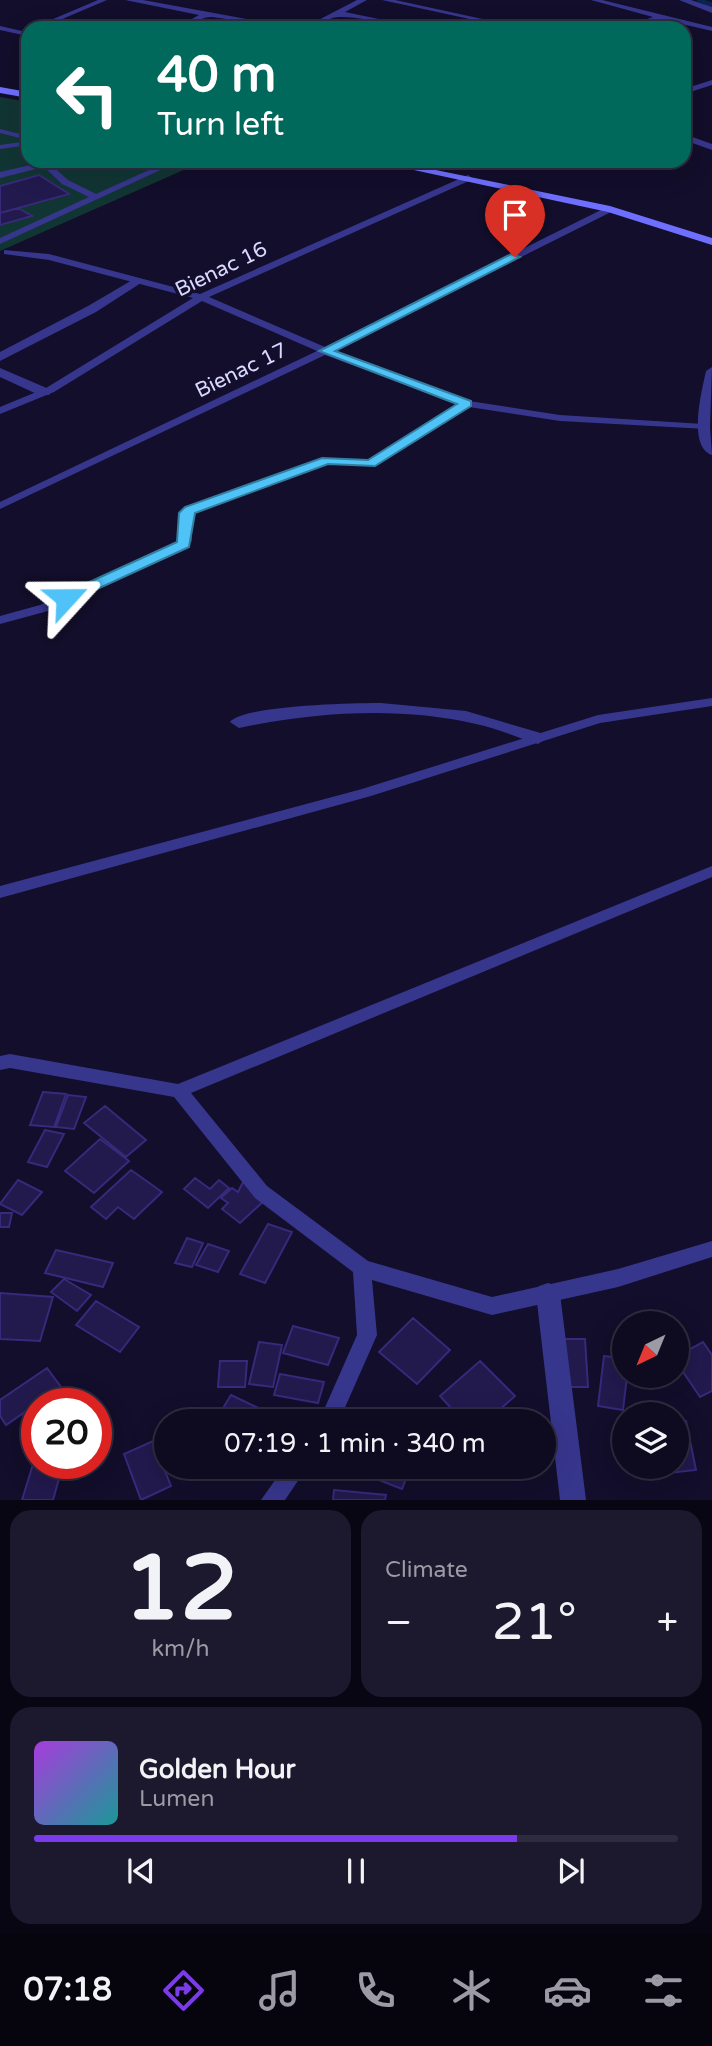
<!DOCTYPE html>
<html lang="en">
<head>
<meta charset="utf-8">
<style>
	:root { --surface:#0e0a20; --page:#1c182d; --text:#f1f3f6; --muted:#9b9aa5; --line:#2e2b3e; --accent:#7c3aed }
	body { margin:0; font-family:"Varela Round",sans-serif; background:var(--page); color:var(--text); height:100vh; display:flex; flex-direction:column; font-size:26px; white-space:nowrap }
	* { box-sizing:border-box; margin:0 }
	p { font-size:23px; color:var(--muted) }
	.icon { flex:none; width:38px; height:38px; fill:none; stroke:currentColor; stroke-width:2; stroke-linecap:round; stroke-linejoin:round }
	.map { position:relative; height:1500px; overflow:hidden }
	.panel { display:flex; flex-direction:column; gap:10px; padding:10px; background:#080612; flex:1 }
	.panel>* { flex:none }
	.banner { position:absolute; left:21px; top:21px; width:670px; height:147px; border-radius:21px; box-shadow:0 7px 28px #0002,0 0 0 2px var(--line); background:#00695c; color:#fff; overflow:hidden }
	.needle { width:46px; rotate:223deg }
	.controls { position:absolute; left:612px; top:1311px; display:grid; gap:14px }
	.controls a { display:grid; place-items:center; width:77px; height:77px; border-radius:50%; background:var(--surface); box-shadow:0 7px 28px #0002,0 0 0 2px var(--line); font-size:35px }
	.speed { position:absolute; left:21px; top:1388px; display:flex; gap:14px; font-size:35px; font-weight:700; text-align:center }
	.speed>* { display:grid; place-content:center; width:91px; height:91px; border-radius:50%; background:var(--surface); box-shadow:0 7px 28px #0002,0 0 0 2px var(--line); line-height:1 }
	.speed .limit { border:10px solid #d22; background:#fff; color:#111 }
	.pin { position:absolute; display:grid; place-items:center; width:60px; height:60px; color:#fff; margin:-72px -30px; border-radius:50% 50% 50% 0; rotate:-45deg; box-shadow:0 0 7px #0007 }
	.pin .icon { rotate:45deg }
	.me { position:absolute; width:77px; margin:-38px; rotate:66deg; stroke-linejoin:round; filter:drop-shadow(0 0 5px #0008) }
	.turn { display:flex; align-items:center; gap:24px; height:147px; padding:0 21px; font-size:32px }
	.turn .icon { width:91px; height:91px; stroke-width:2.5 }
	.turn b { display:block; font-size:49px; line-height:60px }
	.big { font-size:52px; font-weight:600; line-height:1.1 }
	.panel .tile { flex:1; display:flex; flex-direction:column; justify-content:center; gap:10px; min-width:0; padding:0 24px; border-radius:21px; background:var(--page) }
	.panel .dial { align-items:center; gap:0 }
	.dial b { font-size:91px; line-height:1 }
	.song { display:flex; align-items:center; gap:21px }
	.cover { width:84px; height:84px; border-radius:10px; background:linear-gradient(135deg,hsl(280 70% 55%),hsl(180 70% 35%)) }
	.played { height:7px; border-radius:4px; background:linear-gradient(90deg,var(--accent) 75%,var(--line) 75%) }
	.keys { display:flex; justify-content:space-around; direction:ltr }
	.heat { display:flex; justify-content:space-between; align-items:center; font-size:38px; direction:ltr }
	.panel .tiles { flex:1; display:grid; gap:10px; grid-template-columns:1fr 1fr }
	.tile:last-child { grid-column:span 2 }
	.trip { position:absolute; left:154px; top:1409px; width:402px; height:70px; border-radius:35px; background:var(--surface); box-shadow:0 7px 28px #0002,0 0 0 2px var(--line); font-weight:600; line-height:70px; text-align:center }
	.menu { display:flex; height:112px; justify-content:space-around; align-items:center; background:#06040d; color:var(--muted) }
	.menu .icon { width:49px; height:49px }
	.menu .active { color:var(--accent) }
	.menu b { font-size:32px; color:var(--text) }
	.map>svg:first-child { display:block }
	.green { fill:#113533 }
	.lines { fill:none; stroke-linecap:round; stroke-linejoin:round }
	.stream { stroke:#082450; stroke-width:4.5 }
	.building { fill:#22194d; stroke:#37297b; stroke-width:2 }
	.service { fill:#37368d; fill-rule:evenodd }
	.minor { fill:#37368d; fill-rule:evenodd }
	.secondary { fill:#6f6fff; fill-rule:evenodd }
	.route { fill:#4fc3f7; stroke:#337fa1; stroke-width:2 }
	.labels { text-anchor:middle; stroke-width:7; stroke-linejoin:round; paint-order:stroke }
	.far-street-label { font-size:21px; fill:#dbd8ff; stroke:#120e2b }
</style>
</head>
<body>
<div class="map">
<svg width="712" height="1500" viewBox="0 0 712 1500">
	<rect width="100%" height="100%" fill="#120e2b"/>
	<!-- green -->
	<path class="green" d="M 0,97 L 28,102 L 28,161 L 204,161 L 0,251 Z"/>
	<g class="lines">
		<!-- stream -->
		<path class="stream" d="M 699,0 L 712,5"/>
	</g>
	<!-- building -->
	<path class="building" d="M 39,175 L 69,194 L 0,213 L 0,186 Z
		M 18,208 L 32,216 L 0,225 L 0,213 Z
		M 43,1092 L 66,1094 L 54,1127 L 30,1125 Z
		M 68,1095 L 86,1097 L 74,1129 L 56,1127 Z
		M 105,1106 L 146,1140 L 126,1157 L 84,1123 Z
		M 45,1130 L 64,1134 L 47,1167 L 28,1162 Z
		M 100,1139 L 129,1161 L 94,1193 L 65,1171 Z
		M 131,1170 L 162,1192 L 134,1219 L 118,1207 L 106,1219 L 91,1207 Z
		M 195,1178 L 210,1189 L 219,1180 L 229,1188 L 208,1208 L 184,1189 Z
		M 18,1180 L 42,1192 L 22,1215 L 0,1204 Z
		M 243,1182 L 266,1199 L 240,1223 L 222,1209 L 228,1203 L 221,1198 L 232,1188 L 238,1192 Z
		M 0,1213 L 12,1213 L 9,1227 L 0,1227 Z
		M 268,1224 L 292,1232 L 265,1283 L 240,1274 Z
		M 187,1238 L 203,1243 L 192,1267 L 175,1263 Z
		M 208,1244 L 229,1251 L 218,1272 L 196,1265 Z
		M 56,1250 L 113,1263 L 103,1287 L 45,1273 Z
		M 64,1279 L 91,1295 L 77,1311 L 51,1292 Z
		M 0,1293 L 53,1297 L 40,1341 L 0,1339 Z
		M 96,1301 L 139,1327 L 120,1352 L 76,1325 Z
		M 413,1318 L 450,1350 L 417,1384 L 379,1352 Z
		M 293,1326 L 339,1338 L 328,1365 L 283,1353 Z
		M 563,1339 L 585,1339 L 588,1387 L 565,1387 Z
		M 259,1342 L 282,1345 L 273,1387 L 249,1384 Z
		M 703,1342 L 712,1355 L 712,1391 L 700,1397 L 677,1363 L 677,1356 Z
		M 604,1356 L 625,1359 L 627,1376 L 623,1410 L 598,1406 Z
		M 220,1361 L 247,1361 L 245,1387 L 218,1387 Z
		M 480,1361 L 515,1396 L 487,1421 L 463,1421 L 440,1396 Z
		M 47,1368 L 61,1387 L 6,1425 L 0,1416 L 0,1400 Z
		M 280,1374 L 324,1382 L 318,1403 L 274,1395 Z
		M 231,1395 L 286,1421 L 217,1418 Z
		M 686,1421 L 696,1470 L 669,1473 L 667,1466 L 677,1466 L 677,1422 Z
		M 153,1441 L 171,1486 L 141,1500 L 124,1454 Z
		M 33,1464 L 62,1468 L 53,1500 L 22,1500 Z
		M 343,1466 L 411,1466 L 402,1489 Z
		M 334,1490 L 386,1495 L 385,1500 L 333,1500 Z"/>
	<g class="lines">
		<!-- service -->
		<path class="service" d="M 98,0 L 107,0 L 41,28 L 32,28 Z
			M 382,0 L 395,0 L 519,27 L 511,28 Z
			M 591,0 L 602,0 L 712,27 L 712,31 L 661,19 L 632,28 L 622,28 L 653,17 Z
			M 0,26 L 22,31 L 28,29 L 28,33 L 23,35 L 0,30 Z
			M 712,80 L 712,85 L 684,94 L 684,89 Z
			M 0,129 L 28,136 L 28,140 L 0,133 Z
			M 28,141 L 28,145 L 0,149 L 0,145 Z
			M 38,161 L 47,161 L 68,180 L 96,194 L 169,161 L 180,161 L 0,244 L 0,238 L 89,197 L 62,184 L 44,167 L 0,178 L 0,172 L 39,163 Z
			M 468,175 L 472,178 L 471,180 L 209,297 L 325,347 L 607,207 L 613,207 L 613,211 L 333,351 L 469,401 L 560,415 L 703,424 L 708,427 L 707,429 L 560,421 L 469,407 L 374,466 L 328,463 L 194,512 L 191,514 L 192,541 L 182,551 L 48,611 L 0,624 L 0,616 L 40,605 L 174,545 L 180,540 L 179,513 L 186,508 L 323,458 L 368,460 L 459,405 L 325,355 L 0,509 L 0,502 L 317,351 L 202,301 L 54,392 L 0,414 L 0,407 L 46,388 L 193,298 L 49,260 L 4,254 L 4,250 L 49,254 L 200,294 Z
			M 712,698 L 712,706 L 600,723 L 371,796 L 0,898 L 0,886 L 362,789 L 598,715 Z
			M 712,866 L 712,877 L 191,1093 L 267,1186 L 368,1261 L 492,1297 L 618,1269 L 712,1241 L 712,1257 L 618,1287 L 492,1315 L 372,1280 L 377,1335 L 339,1421 L 319,1421 L 357,1335 L 353,1272 L 255,1198 L 174,1097 L 10,1068 L 0,1070 L 0,1056 L 10,1054 L 178,1084 Z
			M 285,1466 L 308,1466 L 285,1500 L 261,1500 Z"/>
		<!-- minor -->
		<path class="minor" d="M 125,0 L 143,0 L 295,28 C 267,28 240,20 212,17 C 200,16 189,28 176,28 L 199,15 Z
			M 357,0 L 367,0 L 345,12 L 422,28 C 394,28 366,16 339,17 C 327,17 317,28 303,28 Z
			M 679,0 L 691,0 L 712,7 L 712,13 Z
			M 684,134 L 712,144 L 712,150 L 684,140 Z
			M 134,279 L 144,281 L 96,312 L 0,361 L 0,352 L 88,306 Z
			M 712,367 L 710,427 L 712,455 C 687,447 702,390 706,371 Z
			M 0,368 L 49,389 L 51,392 L 49,395 L 39,395 L 0,377 Z
			M 381,703 L 466,711 L 544,734 L 547,738 L 538,744 C 517,738 497,728 476,724 C 399,706 315,712 239,728 L 230,722 C 244,705 355,703 381,703 Z
			M 548,1283 L 557,1286 L 560,1294 L 586,1500 L 560,1500 L 536,1294 L 539,1286 Z"/>
		<!-- secondary -->
		<path class="secondary" d="M 0,87 L 28,92 L 28,98 L 0,93 Z
			M 372,161 L 392,161 L 610,206 L 712,238 L 712,245 L 608,212 Z"/>
	</g>
	<!-- route -->
	<path class="route" d="M 511,254 L 520,257 L 335,351 L 471,401 L 471,406 L 375,466 L 328,464 L 195,513 L 189,547 L 71,601 L 61,601 L 61,595 L 177,542 L 179,513 L 185,507 L 322,458 L 368,460 L 457,404 L 319,351 Z"/>
	<g class="labels">
		<!-- far-street labels -->
		<g class="far-street-label">
			<text transform="translate(221 269) rotate(-26)" y="7">Bienac 16</text>
			<text transform="translate(241 370) rotate(-26)" y="7">Bienac 17</text>
		</g>
	</g>
</svg>
<div class="controls">
<a><svg class="needle" viewBox="-14 -14 28 28"><path d="M0-13l5 13h-10z" fill="#e53935"/><path d="M0 13l5-13h-10z" fill="#9b9aa5"/></svg></a>
<a><svg class="icon" aria-label="layers" viewBox="0 0 24 24"><path d="M12 4l9 5-9 5-9-5zM3 14l9 5 9-5"/></svg></a>
</div>
<div class="speed"><div class="limit">20</div></div>
<div class="pin" style="left:515px;top:257px;background:#d93025"><svg class="icon" aria-label="arrive" viewBox="0 0 24 24"><path d="M6 21V4h12l-3 4 3 4H6"/></svg></div>
<svg class="me" style="left:66px;top:598px" viewBox="-20 -20 40 40"><path d="M0-17L14 15 0 8-14 15z" fill="#4fc3f7" stroke="#fff" stroke-width="4"/></svg>
<div class="trip">07:19 · 1 min · 340 m</div>
<div class="banner">
<div class="turn"><svg class="icon" aria-label="left" viewBox="0 0 24 24"><path d="M17 20v-9H6M10 6l-5 5 5 5"/></svg><div><b>40 m</b>Turn left</div></div>
</div>
</div>
<section class="panel">
<div class="tiles">
<div class="tile dial"><b>12</b><p>km/h</p></div>
<div class="tile"><p>Climate</p>
<div class="heat"><a>−</a><b class="big">21°</b><a>+</a></div>
</div>
<div class="tile">
<div class="song"><i class="cover"></i><div><b>Golden Hour</b><p>Lumen</p></div></div>
<div class="played"></div>
<div class="keys"><svg class="icon" aria-label="previous" viewBox="0 0 24 24"><path d="M18 5L8 12l10 7zM5 5v14"/></svg><svg class="icon" aria-label="pause" viewBox="0 0 24 24"><path d="M8 5v14M16 5v14"/></svg><svg class="icon" aria-label="next" viewBox="0 0 24 24"><path d="M6 5l10 7-10 7zM19 5v14"/></svg></div>
</div>
</div>
</section>
<nav class="menu">
<b>07:18</b>
<svg class="icon active" aria-label="directions" viewBox="0 0 24 24"><path d="M12 3l9 9-9 9-9-9zM9 14v-3h6M13 9l2 2-2 2"/></svg>
<svg class="icon" aria-label="music" viewBox="0 0 24 24"><path d="M9 18V5l10-2v13"/><circle cx="6" cy="18" r="3"/><circle cx="16" cy="16" r="3"/></svg>
<svg class="icon" aria-label="phone" viewBox="0 0 24 24"><path d="M5 4h4l2 5-3 2q2 4 5 5l2-3 5 2v4C11 20 4 13 5 4z"/></svg>
<svg class="icon" aria-label="climate" viewBox="0 0 24 24"><path d="M12 3v18M4 7l16 10M4 17L20 7"/></svg>
<svg class="icon" aria-label="car" viewBox="0 0 24 24"><path d="M5 17H2v-5l4-1 3-4h7l3 4 3 1v5h-3M9 17h6M6 11h13"/><circle cx="7" cy="17" r="2"/><circle cx="17" cy="17" r="2"/></svg>
<svg class="icon" aria-label="filters" viewBox="0 0 24 24"><path d="M4 7h16M4 17h16"/><circle cx="9" cy="7" r="2"/><circle cx="15" cy="17" r="2"/></svg>
</nav>
</body>
</html>
